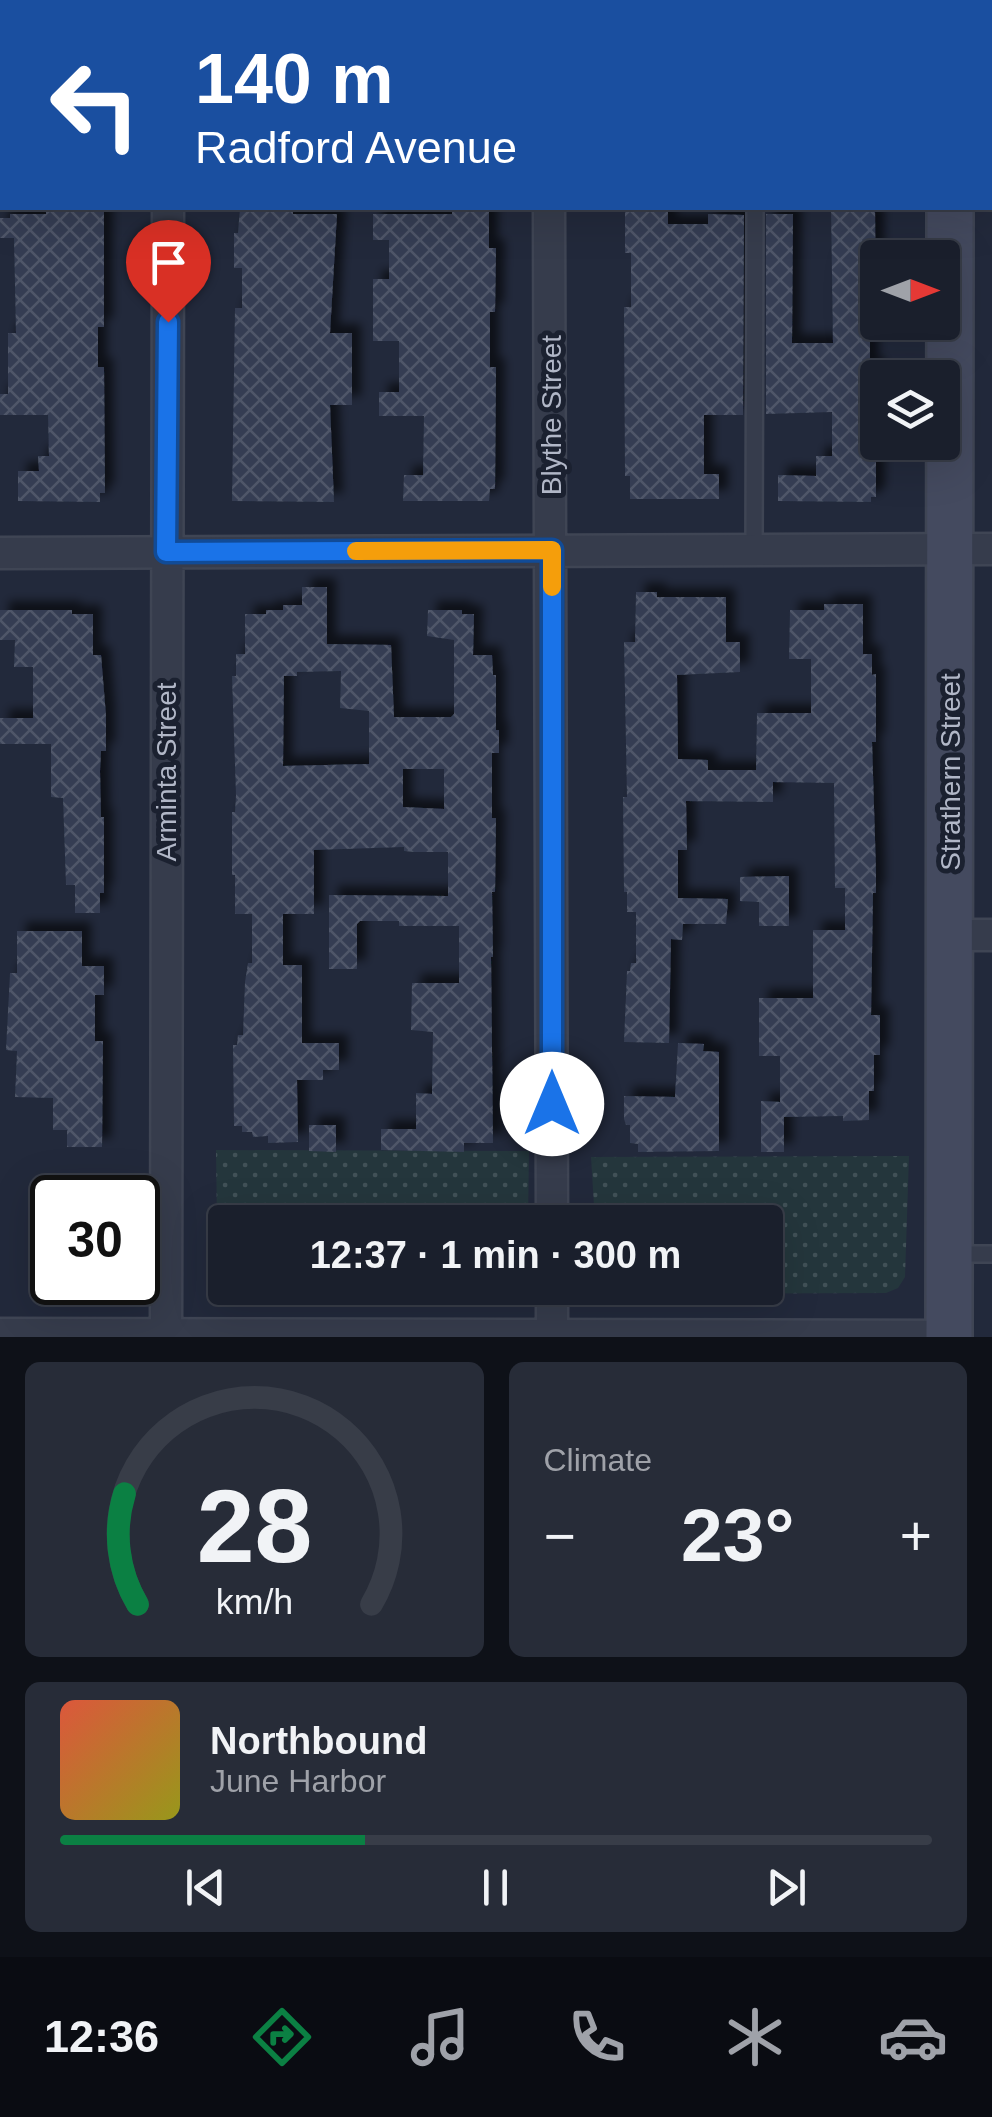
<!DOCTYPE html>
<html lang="en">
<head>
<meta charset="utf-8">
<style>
	:root { --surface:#1a1f2c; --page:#272c38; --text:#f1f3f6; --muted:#9fa2a9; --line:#383d48; --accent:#0b8043 }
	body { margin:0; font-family:Arial,sans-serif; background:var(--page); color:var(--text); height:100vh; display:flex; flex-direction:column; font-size:38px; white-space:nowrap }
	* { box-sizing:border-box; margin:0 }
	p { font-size:32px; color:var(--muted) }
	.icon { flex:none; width:55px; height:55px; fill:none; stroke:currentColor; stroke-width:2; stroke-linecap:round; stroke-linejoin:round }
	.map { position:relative; height:1337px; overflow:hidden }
	.sheet { display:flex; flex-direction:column; gap:25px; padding:25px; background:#0e1118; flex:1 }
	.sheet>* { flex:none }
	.top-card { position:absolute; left:0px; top:0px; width:992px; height:210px; box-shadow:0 10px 40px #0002,0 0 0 2px var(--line); background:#1a4fa0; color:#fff; overflow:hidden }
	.needle { width:65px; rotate:90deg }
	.controls { position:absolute; left:860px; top:240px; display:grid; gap:20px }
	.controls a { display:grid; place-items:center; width:100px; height:100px; border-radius:10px; background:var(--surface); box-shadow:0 10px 40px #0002,0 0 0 2px var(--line); font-size:50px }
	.speed { position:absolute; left:30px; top:1175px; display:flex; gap:20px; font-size:50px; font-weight:700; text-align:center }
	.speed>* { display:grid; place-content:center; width:130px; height:130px; border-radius:50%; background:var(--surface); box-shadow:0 10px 40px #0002,0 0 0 2px var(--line); line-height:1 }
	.speed .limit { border:5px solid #111; border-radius:15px; background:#fff; color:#111 }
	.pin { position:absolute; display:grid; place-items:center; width:85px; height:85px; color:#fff; margin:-102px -42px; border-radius:50% 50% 50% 0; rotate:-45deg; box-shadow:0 0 10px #0007 }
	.pin .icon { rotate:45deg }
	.me { position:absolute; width:110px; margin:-55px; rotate:0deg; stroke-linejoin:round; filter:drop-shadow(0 0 8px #0008) }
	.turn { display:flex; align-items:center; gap:35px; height:210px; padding:0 30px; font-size:45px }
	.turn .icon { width:130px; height:130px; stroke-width:2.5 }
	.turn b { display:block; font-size:70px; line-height:85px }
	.big { font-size:75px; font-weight:700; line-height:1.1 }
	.sheet .card { flex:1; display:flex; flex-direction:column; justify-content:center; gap:15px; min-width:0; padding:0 35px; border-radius:15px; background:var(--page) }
	.sheet .dial { align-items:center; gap:0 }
	.dial svg { height:260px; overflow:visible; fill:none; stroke:var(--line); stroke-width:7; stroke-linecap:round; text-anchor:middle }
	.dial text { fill:var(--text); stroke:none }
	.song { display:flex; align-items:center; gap:30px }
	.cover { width:120px; height:120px; border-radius:15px; background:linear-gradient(135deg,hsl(10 70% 55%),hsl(60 70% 35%)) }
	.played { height:10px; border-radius:5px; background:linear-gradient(90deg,var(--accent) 35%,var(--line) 35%) }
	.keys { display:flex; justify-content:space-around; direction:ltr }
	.heat { display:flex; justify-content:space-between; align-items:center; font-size:55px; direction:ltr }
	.sheet .tiles { flex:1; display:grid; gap:25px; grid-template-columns:1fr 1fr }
	.card:last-child { grid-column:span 2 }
	.trip { position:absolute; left:208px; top:1205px; width:575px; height:100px; border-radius:10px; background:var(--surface); box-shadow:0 10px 40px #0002,0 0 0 2px var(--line); font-weight:700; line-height:100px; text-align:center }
	.tabs { display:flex; height:160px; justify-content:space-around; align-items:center; background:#0a0c12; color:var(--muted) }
	.tabs .icon { width:70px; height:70px }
	.tabs .current { color:var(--accent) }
	.tabs b { font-size:45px; color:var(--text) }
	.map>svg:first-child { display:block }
	.grass { fill:url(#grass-dots) }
	.building { fill:url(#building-cross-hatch); fill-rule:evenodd; filter:url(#shadow) }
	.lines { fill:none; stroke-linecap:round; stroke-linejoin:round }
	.lane-casing { stroke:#3f4554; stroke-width:20 }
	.street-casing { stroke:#3f4554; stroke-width:35 }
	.secondary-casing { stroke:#3f4554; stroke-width:50 }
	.lane { stroke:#363c4c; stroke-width:15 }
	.street { stroke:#363c4c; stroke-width:30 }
	.secondary { stroke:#444a5f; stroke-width:45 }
	.route-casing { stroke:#114b97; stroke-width:25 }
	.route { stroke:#1a73e8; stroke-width:18 }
	.slow { stroke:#f59e0b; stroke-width:18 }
	.labels { text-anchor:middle; stroke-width:10; stroke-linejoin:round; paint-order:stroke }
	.street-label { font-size:28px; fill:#b1b7c7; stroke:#1b2130 }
</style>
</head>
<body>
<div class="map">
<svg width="992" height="1337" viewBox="0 0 992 1337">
	<defs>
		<pattern id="grass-dots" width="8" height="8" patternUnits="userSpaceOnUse" patternTransform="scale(2.5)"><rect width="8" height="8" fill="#24363c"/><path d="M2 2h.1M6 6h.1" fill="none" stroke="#415157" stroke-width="1.8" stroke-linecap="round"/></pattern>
		<pattern id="building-cross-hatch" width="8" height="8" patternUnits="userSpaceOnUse" patternTransform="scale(2.5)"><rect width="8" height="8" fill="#343d52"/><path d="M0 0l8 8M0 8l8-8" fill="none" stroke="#4f5769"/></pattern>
		<filter id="shadow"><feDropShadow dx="9" dy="-9" stdDeviation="5" flood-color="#0009"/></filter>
	</defs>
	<rect width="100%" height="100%" fill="#22293b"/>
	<!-- grass -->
	<path class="grass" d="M 216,1150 L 529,1151 L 528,1222 L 225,1222 L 225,1288 L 527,1288 L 524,1291 L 218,1293 Z
		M 909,1156 L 905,1277 L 898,1288 L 886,1293 L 600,1294 L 599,1288 L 765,1288 L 765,1222 L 595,1222 L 591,1157 Z"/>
	<!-- building -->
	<path class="building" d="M 46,208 L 104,208 L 104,327 L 98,327 L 98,367 L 104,367 L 105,493 L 100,493 L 100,502 L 18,501 L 18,471 L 39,471 L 38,456 L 49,456 L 48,415 L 0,415 L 0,394 L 8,394 L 8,333 L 16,333 L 14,238 L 0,238 L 0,218 L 10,218 L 10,214 L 46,214 Z
		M 240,208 L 293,208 L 293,214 L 337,214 L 330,333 L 352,333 L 352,405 L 330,405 L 334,502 L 232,501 L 235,308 L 242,308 L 242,268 L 234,268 L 234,233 L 238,233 Z
		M 452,208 L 489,208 L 489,248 L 496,248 L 495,312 L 490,312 L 490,367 L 496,367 L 495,489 L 490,489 L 489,501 L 403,501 L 404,475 L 423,475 L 424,416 L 379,416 L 379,392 L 399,392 L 399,341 L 373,341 L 373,279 L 389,279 L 389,240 L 373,240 L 373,214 L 452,214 Z
		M 625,208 L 668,208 L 668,224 L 708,224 L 708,214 L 744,215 L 743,415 L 704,415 L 704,474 L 719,474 L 719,499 L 630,499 L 630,476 L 625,476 L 624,307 L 631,307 L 631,253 L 625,253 Z
		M 831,208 L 875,208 L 876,327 L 870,327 L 870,367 L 876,367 L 876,497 L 871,497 L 871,502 L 778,501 L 778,475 L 816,476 L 816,456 L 832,456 L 832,412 L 766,414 L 766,214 L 793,214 L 792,343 L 833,343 Z
		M 302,587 L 327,587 L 327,644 L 391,645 L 394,717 L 451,717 L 454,714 L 454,640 L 427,636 L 428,610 L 462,610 L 462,614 L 474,614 L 473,655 L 492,655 L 493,675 L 496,675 L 496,730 L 499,730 L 499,753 L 492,753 L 492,818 L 496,818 L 495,892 L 492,892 L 493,957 L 491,957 L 493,1143 L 464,1143 L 464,1152 L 381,1150 L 381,1129 L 416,1129 L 416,1093 L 432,1094 L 433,1032 L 411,1030 L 412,983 L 459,983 L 459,926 L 399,926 L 399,921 L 360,921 L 357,924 L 357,969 L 329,969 L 329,895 L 448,896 L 448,852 L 414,852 L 404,851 L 404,847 L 314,850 L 314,914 L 283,914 L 283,965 L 302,965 L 302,1043 L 339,1043 L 339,1070 L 323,1070 L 323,1080 L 297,1080 L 298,1142 L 268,1143 L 268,1136 L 253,1137 L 252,1132 L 242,1132 L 242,1126 L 234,1126 L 233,1045 L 237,1045 L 238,1035 L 243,1035 L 245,982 L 248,963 L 252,963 L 252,914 L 235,914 L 235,875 L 232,875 L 232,812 L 235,812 L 236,795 L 232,676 L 236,676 L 236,654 L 245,654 L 245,614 L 266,614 L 266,610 L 283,610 L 283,605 L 302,605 ZM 341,671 L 340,708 L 369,711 L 369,764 L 283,766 L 284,676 L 297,676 L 297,672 ZM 403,769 L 444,769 L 444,809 L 403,807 Z
		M 636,592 L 657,592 L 657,597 L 726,597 L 726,642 L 740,642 L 740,672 L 677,675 L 678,759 L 708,760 L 708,770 L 756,770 L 757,713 L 811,713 L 811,659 L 789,659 L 790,610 L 824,610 L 824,604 L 863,604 L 863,654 L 872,654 L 872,675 L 876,674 L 876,742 L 872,742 L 876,872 L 876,893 L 873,893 L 871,1015 L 880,1015 L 880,1055 L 874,1055 L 874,1091 L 869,1091 L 869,1120 L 843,1121 L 843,1116 L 784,1117 L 784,1152 L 761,1152 L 761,1101 L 780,1102 L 780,1056 L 759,1056 L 759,998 L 813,998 L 813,930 L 845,930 L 845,888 L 835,888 L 834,783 L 773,782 L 773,802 L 686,801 L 687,850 L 678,850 L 678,898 L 728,899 L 726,924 L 683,924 L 682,940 L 671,939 L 669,1043 L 624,1042 L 627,971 L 630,971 L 631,963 L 636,963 L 636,912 L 627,912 L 627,892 L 624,892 L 623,797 L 627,797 L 624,642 L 635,642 Z
		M 0,610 L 72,610 L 72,614 L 93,614 L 93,655 L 101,655 L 106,716 L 106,751 L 101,751 L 100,771 L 101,817 L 104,817 L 104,893 L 100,893 L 100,913 L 75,913 L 75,885 L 66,885 L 63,798 L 51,797 L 51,744 L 0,744 L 0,718 L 33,718 L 33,667 L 14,667 L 15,640 L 0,640 Z
		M 789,876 L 789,926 L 759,926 L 759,902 L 740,901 L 740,877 Z
		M 17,931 L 82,931 L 82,966 L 104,966 L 104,995 L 95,995 L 95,1041 L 103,1041 L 102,1147 L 67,1147 L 67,1130 L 53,1130 L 53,1098 L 15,1097 L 17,1051 L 6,1050 L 10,973 L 17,973 Z
		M 678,1043 L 704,1044 L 703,1051 L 719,1052 L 719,1151 L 638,1152 L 638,1144 L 630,1143 L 630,1125 L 626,1125 L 624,1119 L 624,1096 L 675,1097 Z
		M 309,1125 L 336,1125 L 336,1152 L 309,1151 Z"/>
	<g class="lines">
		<defs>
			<path id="lane" d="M 754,552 L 755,208
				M 951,1254 L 992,1254"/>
			<path id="street" d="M 548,0 L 548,2
				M 170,2 L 170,0
				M 549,208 L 552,1222
				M 0,553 L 992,549
				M 951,935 L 992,935
				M 552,1288 L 552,1337
				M 0,1334 L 949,1336
				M 166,1337 L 168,208"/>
			<path id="secondary" d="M 950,2 L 950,0
				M 949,1337 L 950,208"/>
		</defs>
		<!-- lane casing -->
		<use href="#lane" class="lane-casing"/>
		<!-- street casing -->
		<use href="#street" class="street-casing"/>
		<!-- secondary casing -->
		<use href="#secondary" class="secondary-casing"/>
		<!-- lane -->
		<use href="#lane" class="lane"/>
		<!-- street -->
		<use href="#street" class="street"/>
		<!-- secondary -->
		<use href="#secondary" class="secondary"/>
	</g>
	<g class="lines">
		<defs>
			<path id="route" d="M 168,322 L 166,552 L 552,550 L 552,1104"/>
		</defs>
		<!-- route casing -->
		<use href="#route" class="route-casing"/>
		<!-- route -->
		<use href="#route" class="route"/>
		<!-- slow -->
		<path class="slow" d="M 356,551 L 552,550 L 552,587"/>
	</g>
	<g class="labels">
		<!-- street labels -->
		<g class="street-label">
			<text transform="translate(551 415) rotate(-90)" y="10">Blythe Street</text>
			<text transform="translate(166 772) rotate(-90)" y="10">Arminta Street</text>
			<text transform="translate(950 772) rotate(-90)" y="10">Strathern Street</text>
		</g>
	</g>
</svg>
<div class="controls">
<a><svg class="needle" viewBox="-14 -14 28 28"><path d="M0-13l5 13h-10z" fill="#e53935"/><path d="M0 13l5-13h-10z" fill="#9fa2a9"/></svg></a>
<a><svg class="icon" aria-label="layers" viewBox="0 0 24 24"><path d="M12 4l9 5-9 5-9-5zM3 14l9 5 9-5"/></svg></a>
</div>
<div class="speed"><div class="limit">30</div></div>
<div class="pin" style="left:168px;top:322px;background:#d93025"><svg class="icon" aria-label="arrive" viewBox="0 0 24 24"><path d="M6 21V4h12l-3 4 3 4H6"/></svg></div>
<svg class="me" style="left:552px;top:1104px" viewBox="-20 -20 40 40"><circle r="19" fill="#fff"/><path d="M0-13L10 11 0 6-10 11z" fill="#1a73e8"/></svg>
<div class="trip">12:37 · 1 min · 300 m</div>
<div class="top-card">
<div class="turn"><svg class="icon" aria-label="left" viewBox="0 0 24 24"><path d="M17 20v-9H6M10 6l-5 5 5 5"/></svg><div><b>140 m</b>Radford Avenue</div></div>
</div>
</div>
<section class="sheet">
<div class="tiles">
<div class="card dial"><svg viewBox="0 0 100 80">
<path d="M14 69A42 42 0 1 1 86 69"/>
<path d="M14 69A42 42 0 0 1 10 35" stroke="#0b8043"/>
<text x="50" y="56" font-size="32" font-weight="700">28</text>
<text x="50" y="72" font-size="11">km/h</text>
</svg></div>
<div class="card"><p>Climate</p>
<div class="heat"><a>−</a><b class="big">23°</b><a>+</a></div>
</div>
<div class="card">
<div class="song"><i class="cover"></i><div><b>Northbound</b><p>June Harbor</p></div></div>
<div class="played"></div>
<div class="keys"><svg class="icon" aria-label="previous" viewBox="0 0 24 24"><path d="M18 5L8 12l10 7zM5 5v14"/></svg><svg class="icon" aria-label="pause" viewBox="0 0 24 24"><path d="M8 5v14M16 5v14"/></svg><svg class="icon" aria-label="next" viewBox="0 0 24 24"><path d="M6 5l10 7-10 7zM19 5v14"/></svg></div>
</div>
</div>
</section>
<nav class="tabs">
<b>12:36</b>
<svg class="icon current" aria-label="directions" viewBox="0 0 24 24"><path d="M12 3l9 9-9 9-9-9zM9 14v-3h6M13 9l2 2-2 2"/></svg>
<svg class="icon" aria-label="music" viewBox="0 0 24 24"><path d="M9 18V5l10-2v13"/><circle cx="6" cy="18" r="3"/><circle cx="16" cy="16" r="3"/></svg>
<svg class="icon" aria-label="phone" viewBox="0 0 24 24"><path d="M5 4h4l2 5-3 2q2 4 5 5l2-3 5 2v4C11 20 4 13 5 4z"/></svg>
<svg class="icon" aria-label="climate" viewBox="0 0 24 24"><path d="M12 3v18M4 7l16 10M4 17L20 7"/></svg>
<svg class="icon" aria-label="car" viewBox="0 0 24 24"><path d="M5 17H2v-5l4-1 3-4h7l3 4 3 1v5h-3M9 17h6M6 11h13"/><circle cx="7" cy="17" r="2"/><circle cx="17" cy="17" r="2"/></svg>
</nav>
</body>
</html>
